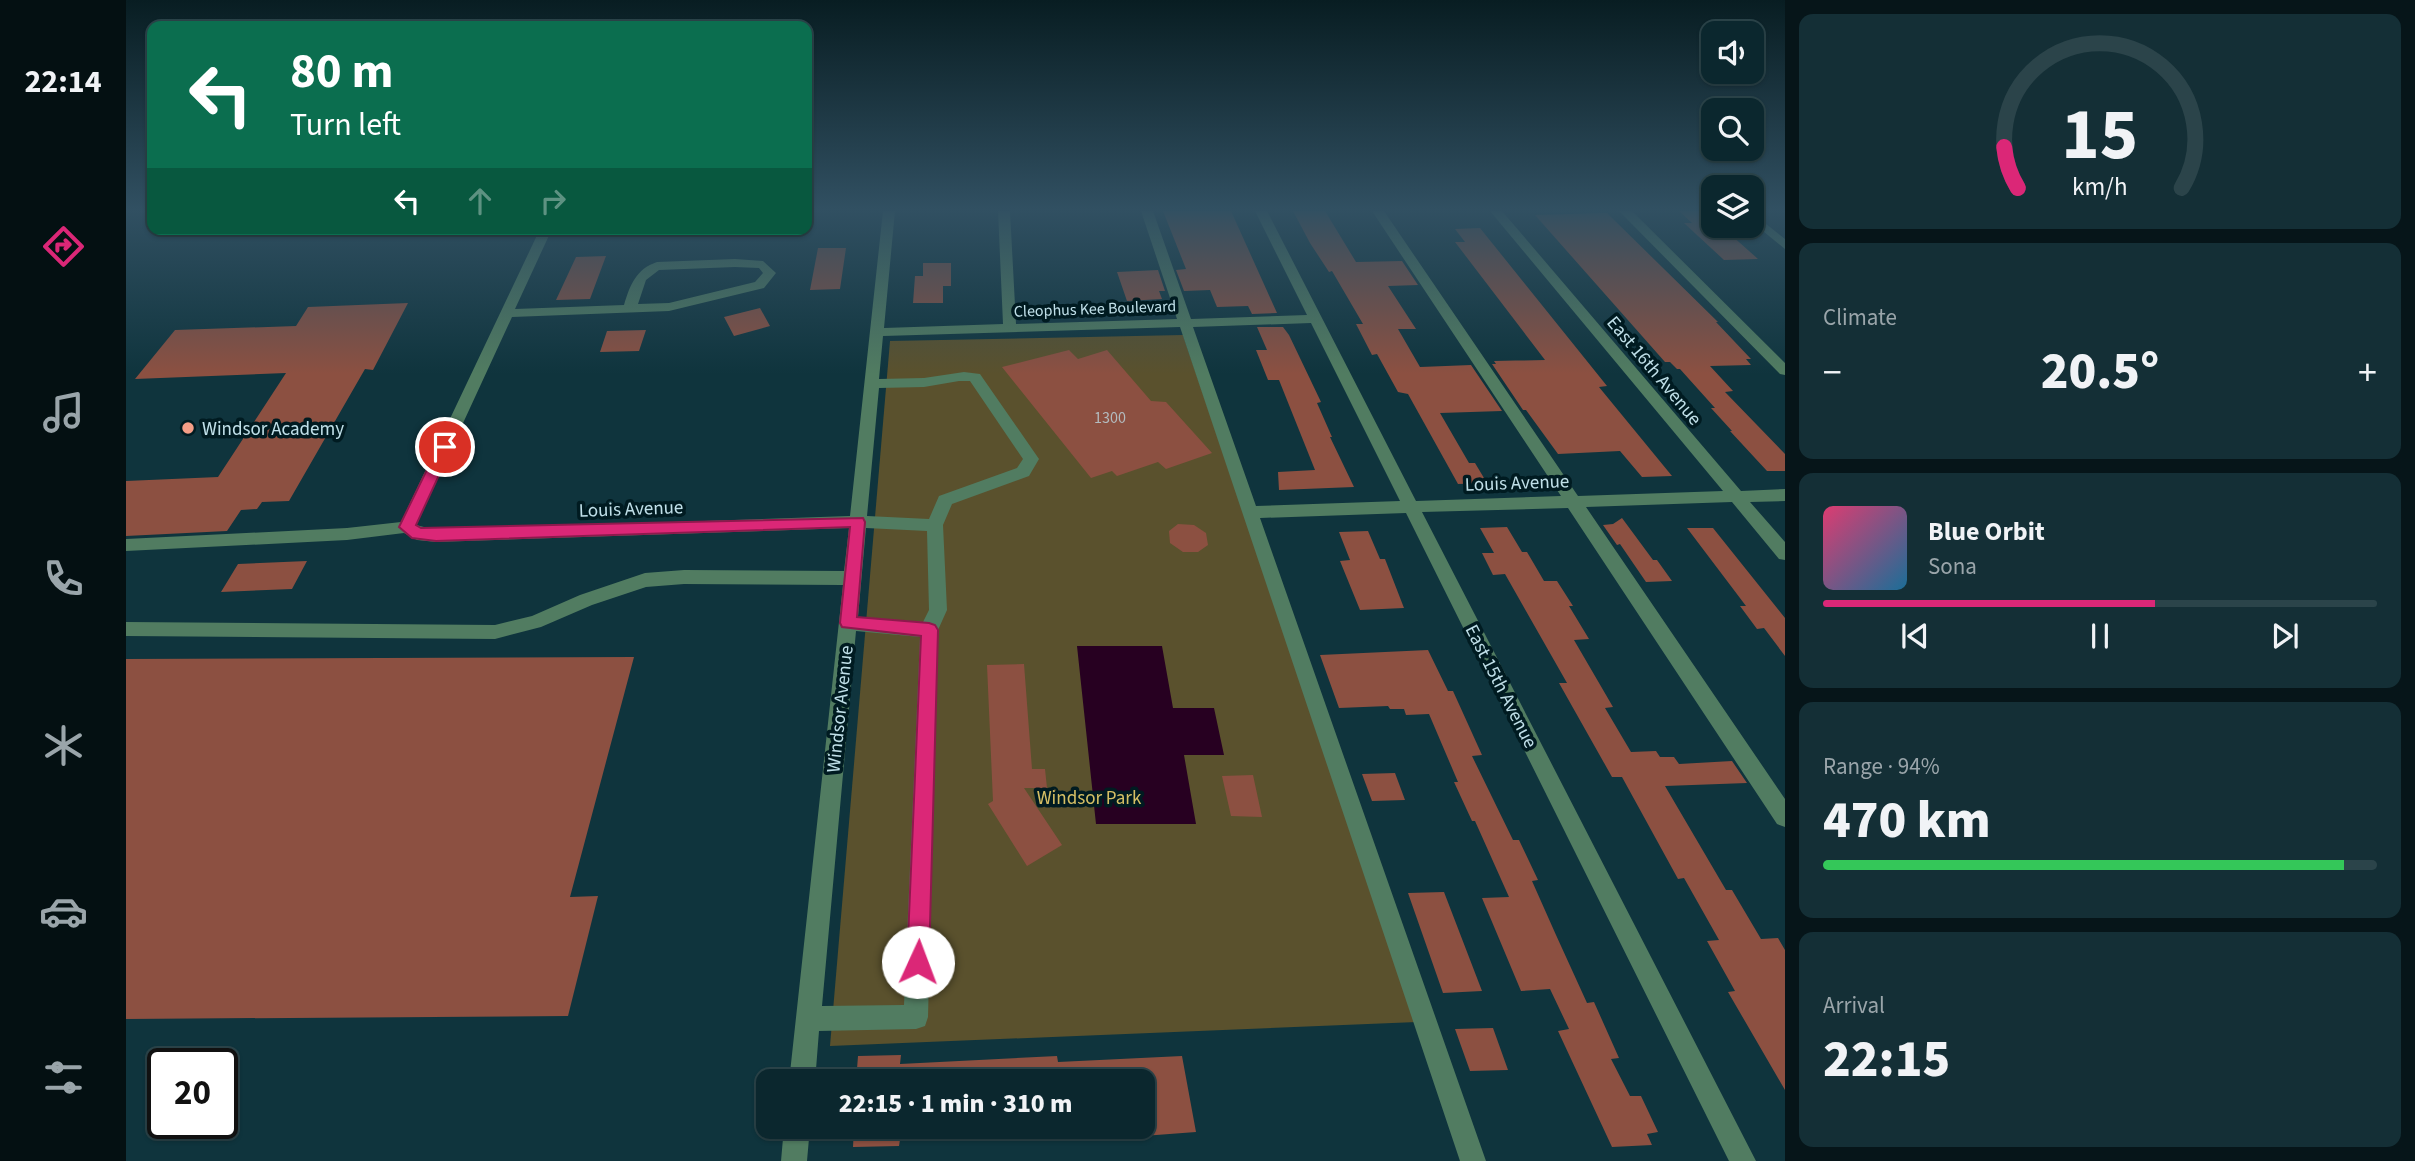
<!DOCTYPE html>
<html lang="en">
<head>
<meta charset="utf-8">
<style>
	:root { --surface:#0b272e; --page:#142f36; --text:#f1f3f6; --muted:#9aa5aa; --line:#2b444a; --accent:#db2777 }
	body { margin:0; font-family:"Source Sans 3",sans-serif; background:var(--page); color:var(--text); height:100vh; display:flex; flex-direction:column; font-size:26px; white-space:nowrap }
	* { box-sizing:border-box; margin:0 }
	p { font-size:23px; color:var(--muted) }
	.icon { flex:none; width:38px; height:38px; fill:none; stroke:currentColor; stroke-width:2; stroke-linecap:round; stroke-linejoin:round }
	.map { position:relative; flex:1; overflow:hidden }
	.details { display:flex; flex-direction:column; gap:14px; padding:14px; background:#061519; width:630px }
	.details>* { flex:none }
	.hud { position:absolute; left:21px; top:21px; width:665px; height:214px; border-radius:14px; box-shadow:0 2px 5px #0004,0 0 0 2px var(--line); background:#0b6e4f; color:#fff; overflow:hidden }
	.buttons { position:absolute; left:1575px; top:21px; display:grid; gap:14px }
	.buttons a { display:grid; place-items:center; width:63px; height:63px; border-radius:14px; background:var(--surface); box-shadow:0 2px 5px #0004,0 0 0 2px var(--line); font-size:35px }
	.speed { position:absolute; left:21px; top:1048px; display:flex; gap:14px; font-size:35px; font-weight:700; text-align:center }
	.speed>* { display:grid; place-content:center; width:91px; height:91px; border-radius:50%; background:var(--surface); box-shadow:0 2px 5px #0004,0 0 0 2px var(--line); line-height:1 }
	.speed .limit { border:4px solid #111; border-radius:10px; background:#fff; color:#111 }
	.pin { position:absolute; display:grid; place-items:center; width:60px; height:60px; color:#fff; margin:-30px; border:4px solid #fff; border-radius:50%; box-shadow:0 2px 7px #0007 }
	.me { position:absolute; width:77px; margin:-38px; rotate:2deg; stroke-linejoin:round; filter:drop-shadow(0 0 5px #0008) }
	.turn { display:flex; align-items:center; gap:24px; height:147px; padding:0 28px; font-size:32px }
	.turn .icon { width:91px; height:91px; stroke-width:2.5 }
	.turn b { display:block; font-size:49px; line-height:60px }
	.lanes { display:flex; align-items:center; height:66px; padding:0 28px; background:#0003; justify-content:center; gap:35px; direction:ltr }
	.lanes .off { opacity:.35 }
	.big { font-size:52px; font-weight:800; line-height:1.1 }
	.details .widget { flex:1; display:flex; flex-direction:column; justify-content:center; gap:10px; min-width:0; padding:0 24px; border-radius:14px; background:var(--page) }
	.details .dial { align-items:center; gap:0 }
	.dial svg { height:182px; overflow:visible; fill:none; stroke:var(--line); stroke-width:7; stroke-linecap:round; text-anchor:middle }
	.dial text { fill:var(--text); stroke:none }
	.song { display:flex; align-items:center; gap:21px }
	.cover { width:84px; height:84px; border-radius:10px; background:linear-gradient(135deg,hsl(340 70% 55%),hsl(200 70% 35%)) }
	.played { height:7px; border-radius:4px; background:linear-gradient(90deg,var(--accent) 60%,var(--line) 60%) }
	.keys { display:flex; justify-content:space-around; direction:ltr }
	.heat { display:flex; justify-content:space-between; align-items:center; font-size:38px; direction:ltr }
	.charge { height:10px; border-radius:5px; background:linear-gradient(90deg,#34c759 94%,var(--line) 0) }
	.trip { position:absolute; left:630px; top:1069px; width:399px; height:70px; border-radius:14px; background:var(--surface); box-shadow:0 2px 5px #0004,0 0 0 2px var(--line); font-weight:800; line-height:70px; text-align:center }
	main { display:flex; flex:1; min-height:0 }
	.tab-bar { display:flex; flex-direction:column; width:126px; justify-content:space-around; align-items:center; background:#041012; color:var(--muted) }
	.tab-bar .icon { width:49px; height:49px }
	.tab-bar .current { color:var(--accent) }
	.tab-bar b { font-size:32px; color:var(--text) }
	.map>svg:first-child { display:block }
	.green { fill:#5a512d }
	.water { fill:#270021 }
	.building { fill:#8c5041 }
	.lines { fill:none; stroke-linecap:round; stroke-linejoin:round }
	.minor { fill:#517c61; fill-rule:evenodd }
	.route { fill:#db2777; stroke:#8e194d; stroke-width:2 }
	.poi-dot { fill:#f49e87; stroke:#001b21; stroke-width:2.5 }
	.labels { text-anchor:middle; stroke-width:7; stroke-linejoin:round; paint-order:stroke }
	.far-street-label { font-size:16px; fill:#c0e0e9; stroke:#001b21 }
	.number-label { font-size:16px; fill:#b3bcbf }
	.street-label { font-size:19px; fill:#c0e0e9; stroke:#001b21 }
	.poi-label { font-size:19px; fill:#c0e0e9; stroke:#001b21; text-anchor:start }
	.park-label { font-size:19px; fill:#d6c065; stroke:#001b21 }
</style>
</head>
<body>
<main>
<nav class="tab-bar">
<b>22:14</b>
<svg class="icon current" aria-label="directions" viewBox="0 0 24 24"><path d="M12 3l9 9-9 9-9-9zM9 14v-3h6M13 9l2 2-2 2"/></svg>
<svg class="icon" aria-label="music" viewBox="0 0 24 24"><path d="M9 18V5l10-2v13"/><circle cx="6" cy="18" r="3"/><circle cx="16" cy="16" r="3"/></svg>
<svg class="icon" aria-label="phone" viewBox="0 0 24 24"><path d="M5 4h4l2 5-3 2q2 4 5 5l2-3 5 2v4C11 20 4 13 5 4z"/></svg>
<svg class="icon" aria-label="climate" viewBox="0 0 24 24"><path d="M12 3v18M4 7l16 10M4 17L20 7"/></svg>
<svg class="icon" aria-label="car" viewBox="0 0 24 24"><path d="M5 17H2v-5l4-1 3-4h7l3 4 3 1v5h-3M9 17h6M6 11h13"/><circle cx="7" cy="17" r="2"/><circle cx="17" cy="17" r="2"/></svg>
<svg class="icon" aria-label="filters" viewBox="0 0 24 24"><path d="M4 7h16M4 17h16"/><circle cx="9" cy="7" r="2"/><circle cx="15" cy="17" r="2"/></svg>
</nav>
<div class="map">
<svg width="1659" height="1161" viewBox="0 0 1659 1161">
	<rect width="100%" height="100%" fill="#0f343d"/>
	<!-- green -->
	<path class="green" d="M 1057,335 L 1291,1022 L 704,1046 L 764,341 Z"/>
	<!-- water -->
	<path class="water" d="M 951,646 L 1036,646 L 1047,708 L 1088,708 L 1098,755 L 1058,755 L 1070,824 L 970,824 Z"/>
	<!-- building -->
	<path class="building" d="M 1037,211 L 1105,211 L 1151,313 L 1126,314 L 1122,306 L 1091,307 L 1084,290 L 1058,291 L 1050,270 L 1060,269 Z
		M 1167,211 L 1199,211 L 1230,262 L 1276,261 L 1292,285 L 1262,286 L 1290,329 L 1272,329 L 1294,367 L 1345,365 L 1376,411 L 1314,413 L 1343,463 L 1349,463 L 1361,483 L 1332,484 L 1282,394 L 1272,392 L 1251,354 L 1246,355 L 1230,324 L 1237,324 L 1206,271 L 1203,272 L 1184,243 Z
		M 1553,211 L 1587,211 L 1587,226 L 1595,226 L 1632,259 L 1598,260 L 1558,223 L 1566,223 Z
		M 1481,213 L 1592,322 L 1590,322 L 1625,359 L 1620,359 L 1625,365 L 1584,366 L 1607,391 L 1599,392 L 1659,454 L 1659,471 L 1641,471 L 1604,431 L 1606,431 L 1585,408 L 1589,408 L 1554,369 L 1551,369 L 1544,362 L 1539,362 L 1409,215 Z
		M 1354,228 L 1481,386 L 1473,387 L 1546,476 L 1516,477 L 1494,451 L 1432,454 L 1400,410 L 1397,410 L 1366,364 L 1370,364 L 1368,361 L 1419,360 L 1329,242 L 1339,242 L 1329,229 Z
		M 692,248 L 720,248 L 714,289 L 684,290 Z
		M 480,256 L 464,299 L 430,300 L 450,257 Z
		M 797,263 L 825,263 L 825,286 L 817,286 L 817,303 L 787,303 L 789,276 L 797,276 Z
		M 1032,270 L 1039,291 L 1033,291 L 1036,299 L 1001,301 L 991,272 Z
		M 282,303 L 247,370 L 239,369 L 163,501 L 136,502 L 131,509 L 115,510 L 101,531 L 0,536 L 0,481 L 92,477 L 160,373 L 9,379 L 49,330 L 170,326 L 182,307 Z
		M 634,308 L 644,326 L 608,336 L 598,317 Z
		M 1131,327 L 1157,327 L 1163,335 L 1195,402 L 1191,403 L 1206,437 L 1204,437 L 1228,487 L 1153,490 L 1152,472 L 1189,470 L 1153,380 L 1142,380 L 1130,350 L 1141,350 Z
		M 520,330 L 513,351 L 474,352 L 481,331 Z
		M 943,350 L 952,359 L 981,350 L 1025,401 L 1040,402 L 1086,453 L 1040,469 L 1032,462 L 991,476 L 986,471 L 965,478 L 876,367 Z
		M 1496,518 L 1527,560 L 1531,560 L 1546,581 L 1520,582 L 1494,544 L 1491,545 L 1477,525 L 1487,524 Z
		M 1052,524 L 1068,525 L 1080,533 L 1082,545 L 1072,552 L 1057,552 L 1044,543 L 1043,531 Z
		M 1381,527 L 1396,552 L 1401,552 L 1418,581 L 1431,581 L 1447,606 L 1443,606 L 1463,639 L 1448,640 L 1487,707 L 1479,708 L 1505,752 L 1530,751 L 1534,757 L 1548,757 L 1553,764 L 1606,761 L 1621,783 L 1539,786 L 1600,890 L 1606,890 L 1635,939 L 1652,938 L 1659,950 L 1659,1090 L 1602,992 L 1609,991 L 1581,941 L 1593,940 L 1558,878 L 1552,879 L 1496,777 L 1486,777 L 1433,683 L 1441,683 L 1379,574 L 1367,575 L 1356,553 L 1368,553 L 1354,528 Z
		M 1561,528 L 1587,528 L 1659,618 L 1659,656 L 1638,628 L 1631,629 L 1614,606 L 1620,606 Z
		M 1242,531 L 1254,559 L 1259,559 L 1278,608 L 1234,610 L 1214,561 L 1224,560 L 1213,532 Z
		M 181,561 L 166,589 L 95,592 L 112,564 Z
		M 1302,650 L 1322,691 L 1327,691 L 1356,755 L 1346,756 L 1387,840 L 1393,840 L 1412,880 L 1406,881 L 1430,935 L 1461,1003 L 1468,1002 L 1493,1058 L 1485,1059 L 1504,1096 L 1515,1096 L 1532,1132 L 1521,1134 L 1526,1145 L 1486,1147 L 1432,1031 L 1443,1029 L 1424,989 L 1395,991 L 1356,898 L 1383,897 L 1349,821 L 1346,821 L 1328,782 L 1332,782 L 1303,714 L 1280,715 L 1278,709 L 1264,709 L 1262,706 L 1213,708 L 1194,655 Z
		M 508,657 L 444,897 L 472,896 L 442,1016 L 0,1019 L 0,659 Z
		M 898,664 L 906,769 L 919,769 L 921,788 L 898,788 L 936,845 L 901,866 L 862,804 L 867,801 L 861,665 Z
		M 1269,773 L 1279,800 L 1246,801 L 1236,774 Z
		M 1127,775 L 1136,817 L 1105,816 L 1096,776 Z
		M 1318,892 L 1356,991 L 1317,993 L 1282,893 Z
		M 1367,1028 L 1382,1070 L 1344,1071 L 1329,1029 Z
		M 775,1055 L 774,1064 L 931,1056 L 932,1062 L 1056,1056 L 1070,1132 L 1017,1136 L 1017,1082 L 730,1082 L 732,1056 Z
		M 728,1127 L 776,1127 L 773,1146 L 727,1147 Z"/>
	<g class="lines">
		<!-- minor -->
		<path class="minor" d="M 757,211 L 769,211 L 758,328 L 877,324 L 872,211 L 884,211 L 890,324 L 1051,319 L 1015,211 L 1027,211 L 1065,319 L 1181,315 L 1129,211 L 1141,211 L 1290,501 L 1435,496 L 1246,211 L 1258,211 L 1452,496 L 1597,491 L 1364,211 L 1376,211 L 1615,491 L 1659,489 L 1659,501 L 1624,502 L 1659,542 L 1659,560 L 1653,559 L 1606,502 L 1460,507 L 1659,799 L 1659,827 L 1651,824 L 1442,508 L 1296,512 L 1630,1161 L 1603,1161 L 1280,513 L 1134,518 L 1360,1161 L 1334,1161 L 1054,327 L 757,336 L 753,379 L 798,378 L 838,372 L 854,374 L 913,459 L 903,476 L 826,504 L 817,525 L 821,610 L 812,630 L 802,1017 L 799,1026 L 790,1029 L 693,1031 L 689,1082 L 663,1082 L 717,585 L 558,584 L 520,587 L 466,605 L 415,627 L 369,639 L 0,636 L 0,622 L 369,625 L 406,616 L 454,595 L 519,573 L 558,570 L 718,571 L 723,528 L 310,542 L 291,540 L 278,533 L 221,540 L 0,551 L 0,539 L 221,528 L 275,522 L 414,229 L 426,229 L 389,309 L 498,305 C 504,285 510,269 531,262 L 609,259 L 637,261 L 650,273 L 638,288 L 543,311 L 386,317 L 290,525 L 310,530 L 724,516 ZM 609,267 L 633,268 L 637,273 L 629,282 L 543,303 L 512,304 L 520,280 L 533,270 ZM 1185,323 L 1274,501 L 1130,506 L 1067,327 ZM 833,381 L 844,381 L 897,459 L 891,468 L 813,496 L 803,519 L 741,516 L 753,388 L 798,387 ZM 740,528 L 801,531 L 803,610 L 797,622 L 732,617 ZM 730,631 L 794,637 L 778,1005 L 696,1006 Z
			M 1493,211 L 1506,211 L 1659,363 L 1659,375 L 1654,374 Z
			M 1626,213 L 1659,239 L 1659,249 L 1626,222 Z
			M 658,1127 L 684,1127 L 681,1161 L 655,1161 Z"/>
	</g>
	<!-- sky -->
	<linearGradient id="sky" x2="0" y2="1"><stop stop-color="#081d22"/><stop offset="0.56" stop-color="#315062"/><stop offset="1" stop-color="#315062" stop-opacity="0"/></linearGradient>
	<rect width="1659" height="374" fill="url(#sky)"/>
	<!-- route -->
	<path class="route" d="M 319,443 L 326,447 L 290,525 L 295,528 L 737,518 L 739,522 L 731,617 L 803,623 L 809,625 L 812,630 L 803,962 L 799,970 L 792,973 L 784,970 L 781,962 L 795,636 L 716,627 L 714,623 L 724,527 L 310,541 L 286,538 L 273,527 L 312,447 Z"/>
	<!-- markers -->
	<circle class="poi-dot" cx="62" cy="428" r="7"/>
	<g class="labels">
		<!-- far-street labels -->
		<g class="far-street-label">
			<text transform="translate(969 308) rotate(-2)" y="6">Cleophus Kee Boulevard</text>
		</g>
		<!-- number labels -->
		<g class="number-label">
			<text x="984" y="423">1300</text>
		</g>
		<!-- street labels -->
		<g class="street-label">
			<text transform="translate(1529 370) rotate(50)" y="7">East 16th Avenue</text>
			<text transform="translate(1391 482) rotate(-2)" y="7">Louis Avenue</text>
			<text transform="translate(505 508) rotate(-2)" y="7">Louis Avenue</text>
			<text transform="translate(1376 686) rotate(63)" y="7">East 15th Avenue</text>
			<text transform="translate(713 709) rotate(-84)" y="7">Windsor Avenue</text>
		</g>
		<!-- poi labels -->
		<g class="poi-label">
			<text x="76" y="435">Windsor Academy</text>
		</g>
		<!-- park labels -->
		<g class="park-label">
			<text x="963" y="804">Windsor Park</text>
		</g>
	</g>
</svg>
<div class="buttons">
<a><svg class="icon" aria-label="sound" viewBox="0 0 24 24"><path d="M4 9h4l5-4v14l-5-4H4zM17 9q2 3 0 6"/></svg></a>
<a><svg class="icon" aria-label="search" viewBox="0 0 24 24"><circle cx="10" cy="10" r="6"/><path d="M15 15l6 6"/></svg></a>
<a><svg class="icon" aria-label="layers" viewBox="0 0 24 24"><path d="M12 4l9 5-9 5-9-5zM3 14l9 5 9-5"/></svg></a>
</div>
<div class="speed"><div class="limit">20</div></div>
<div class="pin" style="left:319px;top:447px;background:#d93025"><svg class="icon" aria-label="arrive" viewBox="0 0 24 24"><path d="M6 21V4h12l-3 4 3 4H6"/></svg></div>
<svg class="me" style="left:792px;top:962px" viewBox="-20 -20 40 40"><circle r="19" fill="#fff"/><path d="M0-13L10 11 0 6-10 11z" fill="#db2777"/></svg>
<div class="trip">22:15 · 1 min · 310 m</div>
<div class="hud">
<div class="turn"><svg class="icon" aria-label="left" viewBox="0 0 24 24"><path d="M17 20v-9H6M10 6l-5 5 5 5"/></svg><div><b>80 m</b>Turn left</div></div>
<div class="lanes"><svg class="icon" aria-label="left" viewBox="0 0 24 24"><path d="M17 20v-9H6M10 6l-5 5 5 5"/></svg><svg class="icon off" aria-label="ahead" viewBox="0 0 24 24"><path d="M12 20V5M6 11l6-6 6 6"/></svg><svg class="icon off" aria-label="right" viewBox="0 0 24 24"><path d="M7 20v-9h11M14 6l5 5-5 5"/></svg></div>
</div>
</div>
<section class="details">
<div class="widget dial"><svg viewBox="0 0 100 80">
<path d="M14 69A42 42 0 1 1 86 69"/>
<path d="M14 69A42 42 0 0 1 8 51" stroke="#db2777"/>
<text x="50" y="56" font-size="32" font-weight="700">15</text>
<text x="50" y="72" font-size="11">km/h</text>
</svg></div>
<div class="widget"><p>Climate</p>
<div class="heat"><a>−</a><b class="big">20.5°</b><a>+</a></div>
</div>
<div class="widget">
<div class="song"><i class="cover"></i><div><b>Blue Orbit</b><p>Sona</p></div></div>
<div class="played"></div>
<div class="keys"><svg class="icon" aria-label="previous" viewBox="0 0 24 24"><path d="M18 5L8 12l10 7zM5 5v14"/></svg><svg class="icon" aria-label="pause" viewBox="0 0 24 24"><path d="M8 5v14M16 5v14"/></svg><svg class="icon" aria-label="next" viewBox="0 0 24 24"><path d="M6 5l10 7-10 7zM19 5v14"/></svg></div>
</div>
<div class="widget"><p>Range · 94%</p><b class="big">470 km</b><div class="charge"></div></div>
<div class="widget"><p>Arrival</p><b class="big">22:15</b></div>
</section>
</main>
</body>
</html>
